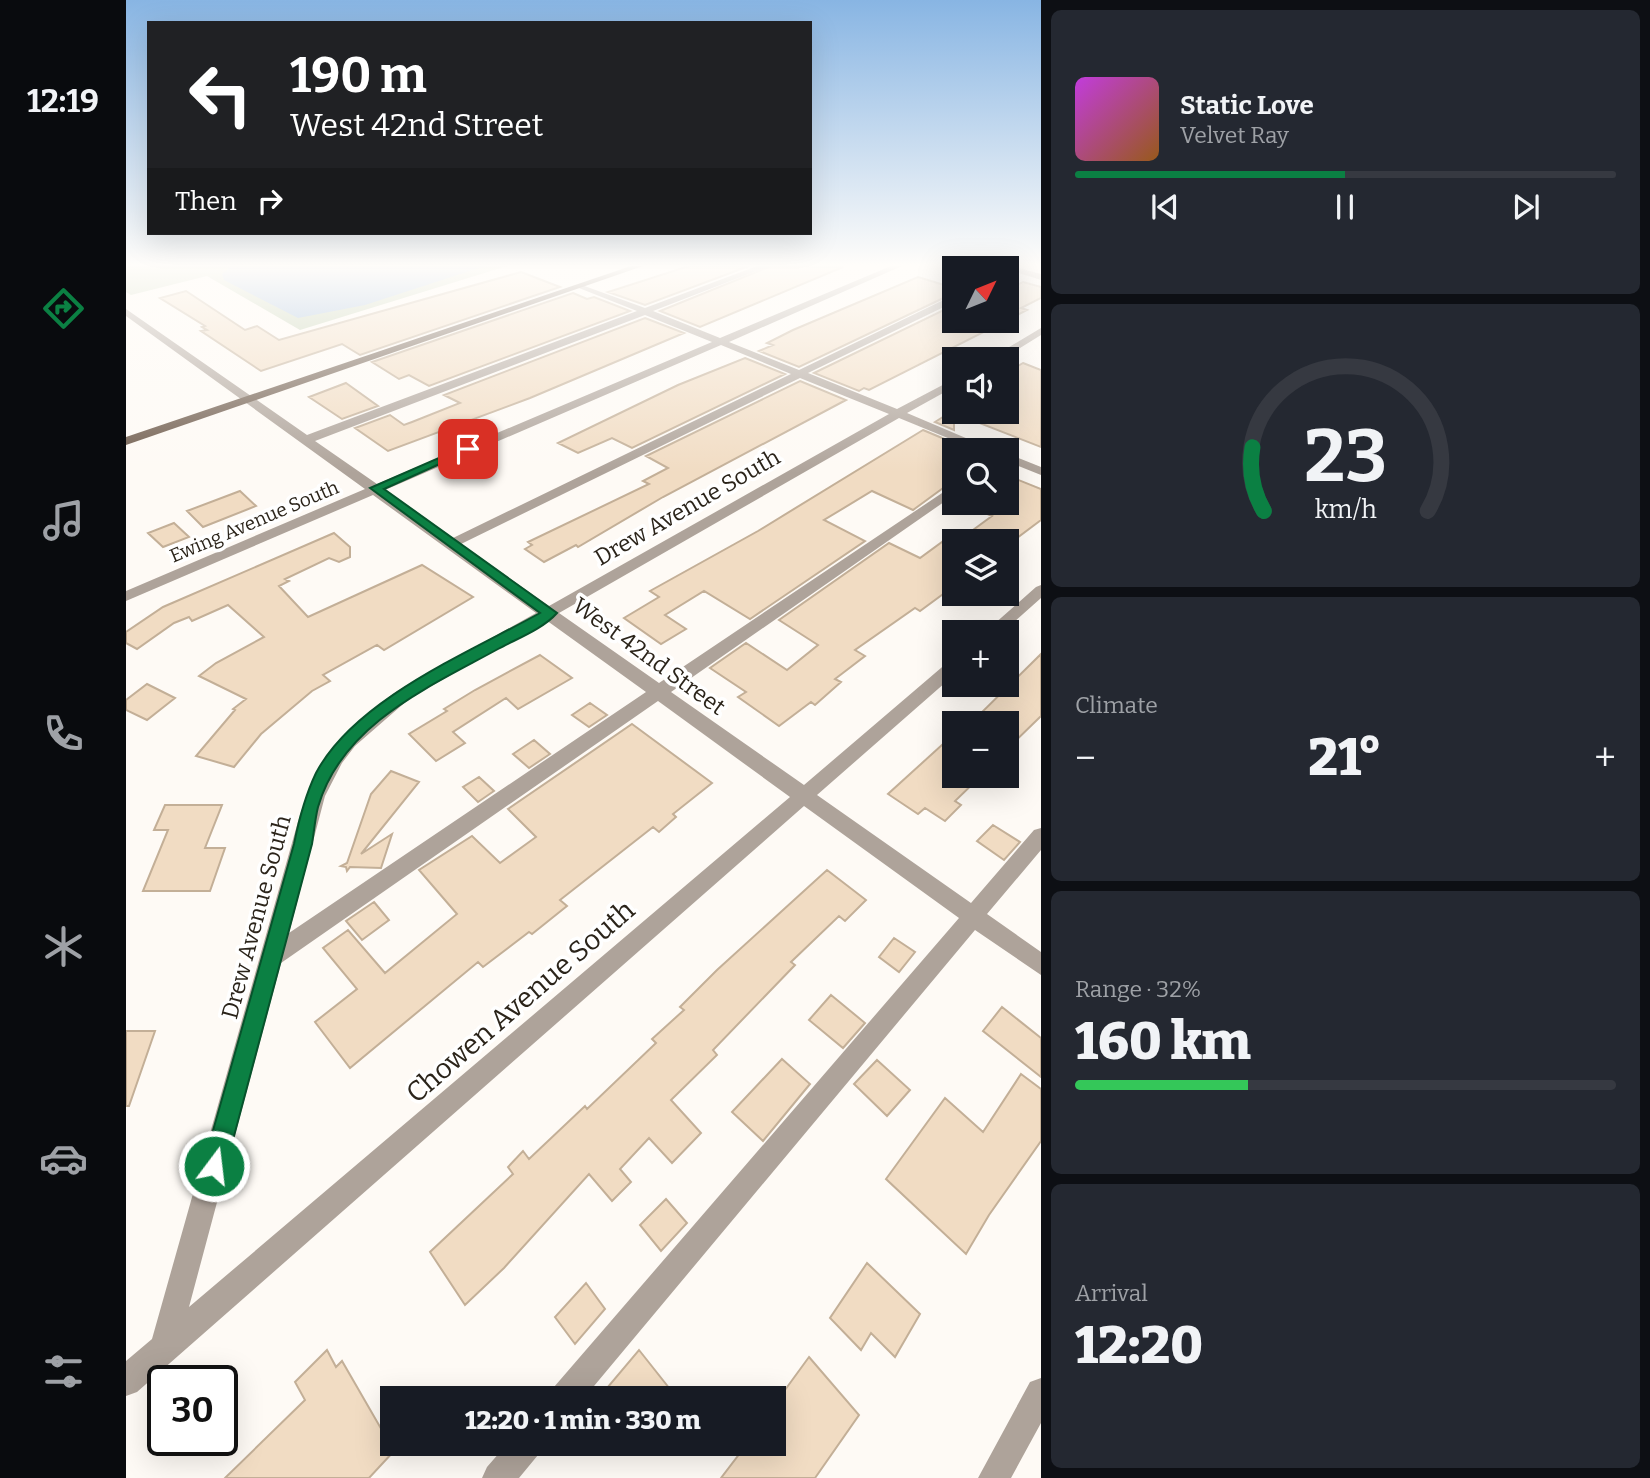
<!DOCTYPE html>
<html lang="en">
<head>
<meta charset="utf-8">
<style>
	:root { --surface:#171b24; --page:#242831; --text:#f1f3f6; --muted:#9ea1a6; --line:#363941; --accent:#0b8043 }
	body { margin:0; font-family:Bitter,serif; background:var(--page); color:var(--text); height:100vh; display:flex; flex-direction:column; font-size:26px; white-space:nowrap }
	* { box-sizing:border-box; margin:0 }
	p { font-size:23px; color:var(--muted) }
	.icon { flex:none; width:38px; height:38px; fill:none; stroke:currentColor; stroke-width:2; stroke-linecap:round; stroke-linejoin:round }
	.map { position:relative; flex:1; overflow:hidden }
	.sheet { display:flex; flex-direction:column; gap:10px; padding:10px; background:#0d0f14; width:609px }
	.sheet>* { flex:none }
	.guide { position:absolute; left:21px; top:21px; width:665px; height:214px; border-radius:0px; box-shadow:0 7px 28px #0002; background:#202124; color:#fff; overflow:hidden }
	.needle { width:46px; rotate:47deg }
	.tools { position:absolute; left:816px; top:256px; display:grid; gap:14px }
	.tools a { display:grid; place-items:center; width:77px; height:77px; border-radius:0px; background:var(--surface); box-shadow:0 7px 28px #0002; font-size:35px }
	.speed { position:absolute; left:21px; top:1365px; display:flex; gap:14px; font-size:35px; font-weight:700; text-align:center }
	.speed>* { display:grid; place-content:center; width:91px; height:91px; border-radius:50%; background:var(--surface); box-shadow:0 7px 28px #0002; line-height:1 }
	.speed .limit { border:4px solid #111; border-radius:10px; background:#fff; color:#111 }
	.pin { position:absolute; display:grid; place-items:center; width:60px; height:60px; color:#fff; margin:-30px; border-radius:14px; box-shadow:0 4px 10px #0006 }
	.me { position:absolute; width:77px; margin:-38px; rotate:15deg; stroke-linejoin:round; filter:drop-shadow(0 0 5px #0008) }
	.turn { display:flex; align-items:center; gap:24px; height:147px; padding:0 28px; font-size:32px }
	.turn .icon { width:91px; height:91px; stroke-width:2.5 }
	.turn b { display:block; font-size:49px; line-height:60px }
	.then { display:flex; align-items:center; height:66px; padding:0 28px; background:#0003; gap:14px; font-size:26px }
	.big { font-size:52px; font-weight:800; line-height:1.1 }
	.sheet .tile { flex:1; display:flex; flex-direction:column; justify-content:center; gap:10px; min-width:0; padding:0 24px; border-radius:10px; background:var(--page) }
	.sheet .dial { align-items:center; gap:0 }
	.dial svg { height:182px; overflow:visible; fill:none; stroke:var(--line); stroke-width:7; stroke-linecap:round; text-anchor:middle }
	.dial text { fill:var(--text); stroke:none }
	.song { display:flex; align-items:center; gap:21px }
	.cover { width:84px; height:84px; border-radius:10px; background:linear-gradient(135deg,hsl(290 70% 55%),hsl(30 70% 35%)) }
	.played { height:7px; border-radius:4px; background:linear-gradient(90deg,var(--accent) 50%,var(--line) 50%) }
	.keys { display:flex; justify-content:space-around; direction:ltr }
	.heat { display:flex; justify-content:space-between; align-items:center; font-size:38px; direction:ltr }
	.charge { height:10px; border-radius:5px; background:linear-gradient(90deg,#34c759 32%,var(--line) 0) }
	.trip { position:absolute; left:254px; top:1386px; width:406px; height:70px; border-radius:0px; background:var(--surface); box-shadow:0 7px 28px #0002; font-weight:800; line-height:70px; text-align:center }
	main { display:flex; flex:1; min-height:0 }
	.tabs { display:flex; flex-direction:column; width:126px; justify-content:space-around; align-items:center; background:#090b0e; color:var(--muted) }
	.tabs .icon { width:49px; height:49px }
	.tabs .current { color:var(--accent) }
	.tabs b { font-size:32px; color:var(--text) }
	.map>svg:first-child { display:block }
	.green { fill:#c0ceb1 }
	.water { fill:#99b7db }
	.building { fill:#f1dcc3; stroke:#c3af97; stroke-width:2 }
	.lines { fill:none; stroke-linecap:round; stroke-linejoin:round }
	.minor { fill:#aea39a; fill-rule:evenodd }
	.major { fill:#6e5b4c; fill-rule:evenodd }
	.route { fill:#0b8043; stroke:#07532c; stroke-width:2 }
	.labels { text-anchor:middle; stroke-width:7; stroke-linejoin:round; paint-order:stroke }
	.far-street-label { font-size:19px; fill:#2b241a; stroke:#fff }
	.street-label { font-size:23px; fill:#2b241a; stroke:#fff }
	.near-street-label { font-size:28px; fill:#2b241a; stroke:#fff }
</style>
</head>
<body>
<main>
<nav class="tabs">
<b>12:19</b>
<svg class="icon current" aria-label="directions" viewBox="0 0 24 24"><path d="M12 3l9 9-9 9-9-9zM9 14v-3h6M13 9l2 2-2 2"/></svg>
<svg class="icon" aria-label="music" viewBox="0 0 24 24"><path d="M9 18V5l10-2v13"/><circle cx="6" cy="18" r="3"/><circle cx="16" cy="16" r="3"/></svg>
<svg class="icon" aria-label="phone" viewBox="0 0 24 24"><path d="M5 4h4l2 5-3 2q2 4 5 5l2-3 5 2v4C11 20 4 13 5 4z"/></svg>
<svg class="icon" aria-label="climate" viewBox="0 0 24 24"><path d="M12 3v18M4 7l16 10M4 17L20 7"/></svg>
<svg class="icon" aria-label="car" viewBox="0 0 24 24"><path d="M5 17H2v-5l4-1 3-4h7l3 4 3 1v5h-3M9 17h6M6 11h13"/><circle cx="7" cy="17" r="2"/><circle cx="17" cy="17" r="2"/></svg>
<svg class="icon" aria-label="filters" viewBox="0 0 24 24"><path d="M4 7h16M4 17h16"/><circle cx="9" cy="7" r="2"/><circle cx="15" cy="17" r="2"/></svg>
</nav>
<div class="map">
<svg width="915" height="1478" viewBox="0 0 915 1478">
	<rect width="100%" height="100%" fill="#fefaf5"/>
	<!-- green -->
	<path class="green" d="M 0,266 L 381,266 L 174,330 L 81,276 L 5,295 L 0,292 Z"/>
	<!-- water -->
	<path class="water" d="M 106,266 L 359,266 L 239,305 L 172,318 L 98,280 L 96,274 Z"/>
	<!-- building -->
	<path class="building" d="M 563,266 L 623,266 L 519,305 L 482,292 Z
		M 645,266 L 717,267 L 574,327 L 534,311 Z
		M 395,272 L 434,287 L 234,355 L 216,344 L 135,371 L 75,331 L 81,330 L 76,327 L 79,326 L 34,298 L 60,291 L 119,330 L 131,326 L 153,340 Z
		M 792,277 L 828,288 L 828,293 L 673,367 L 633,351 L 647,345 L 641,343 L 667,330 Z
		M 897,282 L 915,287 L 915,298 L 895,308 L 901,310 L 743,390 L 738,388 L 733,391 L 688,373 L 828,305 L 828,320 L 880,320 L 880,290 Z
		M 447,293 L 461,299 L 468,297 L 504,311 L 303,386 L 283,375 L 273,379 L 246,362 Z
		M 519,318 L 558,333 L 404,398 L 262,451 L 229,428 L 264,415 L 278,425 L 286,422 L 334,403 L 318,395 Z
		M 619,358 L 659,374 L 506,448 L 486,438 L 452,453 L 432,443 L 552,385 Z
		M 897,363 L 915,370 L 915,447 L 828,413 L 828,430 L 809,422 L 828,410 L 880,411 L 880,373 Z
		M 674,381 L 720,400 L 537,497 L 452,547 L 450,545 L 418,562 L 399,549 L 406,545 L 402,542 L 523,484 L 517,481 L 542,468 L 520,456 Z
		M 220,383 L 252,406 L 216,419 L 183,397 Z
		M 797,430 L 828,443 L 828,480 L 787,510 L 746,491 L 698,520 L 739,541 L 624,619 L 578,591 L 539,615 L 560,629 L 535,644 L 498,618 L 533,597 L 524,591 L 632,531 Z
		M 880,475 L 915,489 L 915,520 L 883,544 L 880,541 L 832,541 L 866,516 L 834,502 L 880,502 Z
		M 114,491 L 130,506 L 77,527 L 61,511 Z
		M 48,523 L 63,537 L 37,547 L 22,533 Z
		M 208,533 L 224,547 L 224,557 L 213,562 L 203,558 L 159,579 L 163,581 L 153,586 L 182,617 L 296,565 L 347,597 L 258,650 L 251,645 L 197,675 L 204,681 L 186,691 L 135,734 L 108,767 L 70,756 L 109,710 L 107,709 L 120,699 L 73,676 L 90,663 L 138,637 L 102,605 L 66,621 L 63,617 L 48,623 L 11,649 L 0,643 L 0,632 L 37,607 Z
		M 816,542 L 828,548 L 828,586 L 794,611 L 789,608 L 729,650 L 739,656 L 709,679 L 715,682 L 689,705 L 685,702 L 653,726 L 612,697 L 620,692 L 584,668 L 620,643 L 661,670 L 692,645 L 653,620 L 763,543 L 794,558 Z
		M 915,654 L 915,716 L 880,750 L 880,723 L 845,723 Z
		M 414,655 L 446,678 L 392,709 L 380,698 L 327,732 L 339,743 L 310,761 L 283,734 L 321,711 L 318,709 L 349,690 Z
		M 21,684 L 49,698 L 21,720 L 0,710 L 0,700 Z
		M 464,703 L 481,715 L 463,727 L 446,715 Z
		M 506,724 L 586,783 L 547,814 L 550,817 L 533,832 L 527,827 L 434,900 L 441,906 L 406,934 L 403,932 L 357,967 L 352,962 L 224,1068 L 189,1022 L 231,989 L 197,948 L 222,930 L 259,973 L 331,914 L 293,870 L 346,836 L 374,863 L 410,837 L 382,809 Z
		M 828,734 L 828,775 L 856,775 L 829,801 L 835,805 L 819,821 L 799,808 L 792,814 L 762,794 Z
		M 408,740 L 424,754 L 403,768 L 387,754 Z
		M 265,771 L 293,782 L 235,854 L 266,834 L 255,868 L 224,867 L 221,871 L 220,867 L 215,866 L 221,863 L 245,794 Z
		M 353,777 L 368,791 L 352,802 L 337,787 Z
		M 39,805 L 96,805 L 79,848 L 99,848 L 84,891 L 17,891 L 42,830 L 28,830 Z
		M 867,825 L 894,842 L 878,860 L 851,841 Z
		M 701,870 L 740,900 L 719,921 L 713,916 L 665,962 L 669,965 L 587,1050 L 591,1055 L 545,1100 L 575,1133 L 546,1163 L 523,1138 L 494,1169 L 505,1182 L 486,1201 L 463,1174 L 378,1268 L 339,1305 L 304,1252 L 387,1174 L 382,1167 L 397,1151 L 403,1159 L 459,1106 L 461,1109 L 530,1043 L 526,1039 L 558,1010 L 554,1007 L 591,970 Z
		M 248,902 L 263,920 L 236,940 L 220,921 Z
		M 768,938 L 789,952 L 773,972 L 753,957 Z
		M 705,995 L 739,1023 L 717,1048 L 683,1020 Z
		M 876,1007 L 915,1038 L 915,1077 L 857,1031 Z
		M 0,1031 L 29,1031 L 3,1106 L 0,1106 Z
		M 656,1059 L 684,1084 L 637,1141 L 606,1112 Z
		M 751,1060 L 784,1090 L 761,1116 L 728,1084 Z
		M 895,1074 L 915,1089 L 915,1141 L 863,1215 L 840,1254 L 760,1179 L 819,1098 L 857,1132 Z
		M 540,1199 L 561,1223 L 535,1251 L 514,1225 Z
		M 741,1263 L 794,1314 L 769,1357 L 745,1333 L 735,1350 L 704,1318 Z
		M 460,1283 L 479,1309 L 449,1344 L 429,1317 Z
		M 201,1350 L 210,1367 L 216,1361 L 268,1451 L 243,1478 L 99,1478 L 179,1400 L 169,1382 Z
		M 513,1350 L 551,1398 L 488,1398 L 481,1388 Z
		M 683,1357 L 733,1415 L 689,1478 L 595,1478 L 621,1444 L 648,1444 L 648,1405 Z"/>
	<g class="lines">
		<!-- minor -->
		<path class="minor" d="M 631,266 L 643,266 L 527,311 L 594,338 L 765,266 L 776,266 L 603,342 L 673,370 L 828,295 L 828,302 L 682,373 L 771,409 L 828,379 L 828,387 L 781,413 L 868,450 L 851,450 L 773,418 L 433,613 L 533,683 L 828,485 L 828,495 L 545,692 L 678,785 L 822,662 L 828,661 L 828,675 L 691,795 L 845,903 L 908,830 L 915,828 L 915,850 L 861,914 L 915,952 L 915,975 L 849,930 L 458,1398 L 424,1398 L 428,1387 L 833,918 L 678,806 L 11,1392 L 0,1396 L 0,1361 L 26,1339 L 173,818 C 192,759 221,727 271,691 L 410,613 L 247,495 L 0,601 L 0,591 L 239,489 L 0,316 L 0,309 L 181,435 L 511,311 L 453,288 L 453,284 L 519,308 ZM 519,315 L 586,342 L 251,484 L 189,441 ZM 595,345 L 665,374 L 327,538 L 259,490 ZM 674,378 L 763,414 L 423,606 L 335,544 ZM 420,620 L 520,692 L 163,933 L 199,796 L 216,763 L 229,746 L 283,699 ZM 532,701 L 664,797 L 63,1307 L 155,963 Z
			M 871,266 L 885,266 L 915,274 L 915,280 Z
			M 915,328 L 915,335 L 876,359 L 863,359 Z
			M 880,453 L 915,467 L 915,475 L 880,461 Z
			M 915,585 L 915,598 L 877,632 L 859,632 L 910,587 Z
			M 915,1378 L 915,1423 L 885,1478 L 852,1478 L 904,1382 Z
			M 381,1444 L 417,1444 L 412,1455 L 393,1478 L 356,1478 L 361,1467 Z"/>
		<!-- major -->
		<path class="major" d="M 505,266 L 517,266 L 0,445 L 0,437 Z"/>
	</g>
	<!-- sky -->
	<linearGradient id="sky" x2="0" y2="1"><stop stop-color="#88b5e3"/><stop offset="0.56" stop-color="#fffdfa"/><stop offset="1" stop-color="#fffdfa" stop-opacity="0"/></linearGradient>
	<rect width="915" height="473" fill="url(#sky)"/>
	<!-- route -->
	<path class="route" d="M 338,447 L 347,449 L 258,489 L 431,613 C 417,629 390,639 372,649 C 303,687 216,724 192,807 C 189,819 188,832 186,844 L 100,1166 L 97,1174 L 88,1177 L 80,1174 L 77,1166 L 168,844 C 173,819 179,796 190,773 C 229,699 344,652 414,613 L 244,488 Z"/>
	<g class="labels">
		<!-- far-street labels -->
		<g class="far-street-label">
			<text transform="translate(128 521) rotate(-23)" y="7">Ewing Avenue South</text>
		</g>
		<!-- street labels -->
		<g class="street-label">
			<text transform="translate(561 507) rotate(-30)" y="8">Drew Avenue South</text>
			<text transform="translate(523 656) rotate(36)" y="8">West 42nd Street</text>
			<text transform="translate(130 917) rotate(-75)" y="8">Drew Avenue South</text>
		</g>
		<!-- near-street labels -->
		<g class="near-street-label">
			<text transform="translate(394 1001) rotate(-41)" y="10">Chowen Avenue South</text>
		</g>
	</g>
</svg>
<div class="tools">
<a><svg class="needle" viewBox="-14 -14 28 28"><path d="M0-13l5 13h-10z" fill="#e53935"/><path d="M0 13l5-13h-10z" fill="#9ea1a6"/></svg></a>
<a><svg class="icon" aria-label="sound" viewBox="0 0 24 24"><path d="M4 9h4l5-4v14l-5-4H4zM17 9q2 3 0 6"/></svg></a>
<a><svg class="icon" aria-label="search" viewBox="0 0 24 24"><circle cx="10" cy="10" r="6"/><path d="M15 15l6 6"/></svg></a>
<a><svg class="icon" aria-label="layers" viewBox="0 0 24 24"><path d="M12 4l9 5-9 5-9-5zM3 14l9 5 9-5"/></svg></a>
<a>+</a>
<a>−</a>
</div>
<div class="speed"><div class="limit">30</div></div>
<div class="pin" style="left:342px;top:449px;background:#d93025"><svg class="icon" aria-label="arrive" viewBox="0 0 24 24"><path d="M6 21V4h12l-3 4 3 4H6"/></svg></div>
<svg class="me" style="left:88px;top:1166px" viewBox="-20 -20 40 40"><circle r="17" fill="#0b8043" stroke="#fff" stroke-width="3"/><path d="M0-11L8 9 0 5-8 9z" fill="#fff"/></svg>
<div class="trip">12:20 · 1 min · 330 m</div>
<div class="guide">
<div class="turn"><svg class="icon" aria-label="left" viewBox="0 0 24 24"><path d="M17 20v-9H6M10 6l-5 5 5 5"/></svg><div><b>190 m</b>West 42nd Street</div></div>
<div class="then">Then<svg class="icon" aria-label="right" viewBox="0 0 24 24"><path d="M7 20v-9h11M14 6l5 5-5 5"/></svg></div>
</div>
</div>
<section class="sheet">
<div class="tile">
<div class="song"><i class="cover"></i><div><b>Static Love</b><p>Velvet Ray</p></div></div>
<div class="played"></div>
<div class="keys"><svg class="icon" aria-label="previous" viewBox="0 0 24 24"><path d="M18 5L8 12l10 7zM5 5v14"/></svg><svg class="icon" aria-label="pause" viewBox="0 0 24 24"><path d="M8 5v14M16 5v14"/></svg><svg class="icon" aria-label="next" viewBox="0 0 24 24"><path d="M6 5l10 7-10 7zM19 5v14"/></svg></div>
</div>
<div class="tile dial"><svg viewBox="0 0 100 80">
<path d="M14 69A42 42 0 1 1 86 69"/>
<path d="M14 69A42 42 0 0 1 9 41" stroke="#0b8043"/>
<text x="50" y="56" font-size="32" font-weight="700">23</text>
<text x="50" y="72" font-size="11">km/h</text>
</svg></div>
<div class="tile"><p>Climate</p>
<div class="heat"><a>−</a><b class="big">21°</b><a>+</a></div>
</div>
<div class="tile"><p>Range · 32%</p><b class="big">160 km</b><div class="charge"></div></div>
<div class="tile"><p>Arrival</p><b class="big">12:20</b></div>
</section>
</main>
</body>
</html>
